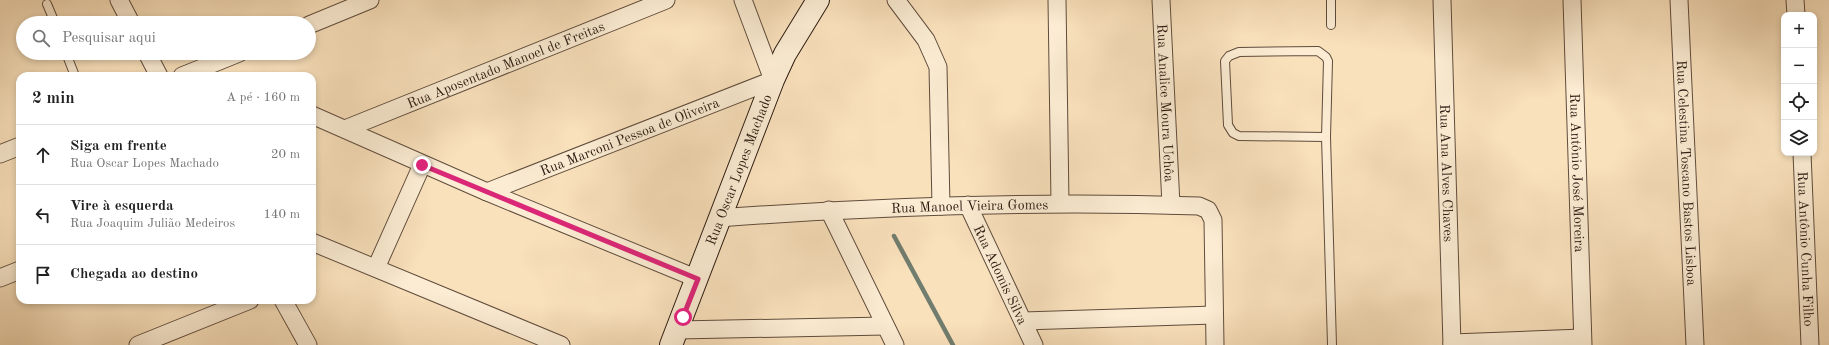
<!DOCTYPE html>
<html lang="pt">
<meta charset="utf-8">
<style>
:root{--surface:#fff;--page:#f6f6f6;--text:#222;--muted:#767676;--line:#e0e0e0}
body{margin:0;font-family:"Old Standard TT",serif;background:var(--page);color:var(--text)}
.controls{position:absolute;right:12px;top:12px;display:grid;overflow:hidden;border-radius:8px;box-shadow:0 2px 6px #0003}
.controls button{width:36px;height:36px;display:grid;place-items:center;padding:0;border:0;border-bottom:1px solid var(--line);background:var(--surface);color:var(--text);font:20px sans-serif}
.stop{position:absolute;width:12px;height:12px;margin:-9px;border:3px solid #db2777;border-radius:50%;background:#fff}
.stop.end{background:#db2777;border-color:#fff;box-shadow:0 1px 4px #0008}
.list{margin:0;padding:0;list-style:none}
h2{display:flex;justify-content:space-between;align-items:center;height:52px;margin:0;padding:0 16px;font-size:17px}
h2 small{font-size:13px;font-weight:400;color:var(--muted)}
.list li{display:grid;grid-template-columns:26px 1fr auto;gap:12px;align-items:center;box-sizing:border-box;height:60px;padding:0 16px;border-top:1px solid var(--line)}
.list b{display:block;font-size:15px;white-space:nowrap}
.list p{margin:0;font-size:13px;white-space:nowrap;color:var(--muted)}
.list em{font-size:13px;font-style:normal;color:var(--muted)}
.icon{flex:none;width:22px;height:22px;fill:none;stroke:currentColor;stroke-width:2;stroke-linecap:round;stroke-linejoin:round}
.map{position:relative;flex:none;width:1829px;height:345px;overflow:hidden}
.search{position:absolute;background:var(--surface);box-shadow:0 2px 6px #0003;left:16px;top:16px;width:300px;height:44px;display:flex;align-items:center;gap:10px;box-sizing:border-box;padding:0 14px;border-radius:22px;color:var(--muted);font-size:15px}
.panel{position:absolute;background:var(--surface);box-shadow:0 2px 6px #0003;left:16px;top:72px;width:300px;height:232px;border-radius:12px}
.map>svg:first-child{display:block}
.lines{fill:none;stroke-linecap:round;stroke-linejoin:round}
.stream{stroke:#717d6e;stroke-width:4.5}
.lane-casing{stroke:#604c3c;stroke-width:10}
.street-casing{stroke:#604c3c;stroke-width:19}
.secondary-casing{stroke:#2d1b12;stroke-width:24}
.lane{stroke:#fbecd3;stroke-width:8}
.street{stroke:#fbecd3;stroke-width:17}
.secondary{stroke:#fbecd3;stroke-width:22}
.route{stroke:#db2777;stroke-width:5}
.labels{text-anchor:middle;stroke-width:3.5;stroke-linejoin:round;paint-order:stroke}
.street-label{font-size:14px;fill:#2d1b12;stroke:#fbecd3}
</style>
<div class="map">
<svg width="1829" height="345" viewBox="0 0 1829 345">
<rect width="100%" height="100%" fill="#f9e1bc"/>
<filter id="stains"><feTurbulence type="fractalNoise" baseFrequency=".005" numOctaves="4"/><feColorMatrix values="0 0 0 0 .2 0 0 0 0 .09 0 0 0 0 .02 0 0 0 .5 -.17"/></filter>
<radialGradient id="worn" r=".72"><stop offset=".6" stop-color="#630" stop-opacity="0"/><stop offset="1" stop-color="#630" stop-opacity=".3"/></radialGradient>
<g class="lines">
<!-- stream -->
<path class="stream" d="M894,236L953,345"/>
<!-- lane casing -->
<g class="lane-casing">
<path id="lane" d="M47,4L55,23
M1331,25V0
M1318,51L1326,57L1328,61L1326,137L1239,136L1233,133L1228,125L1225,61L1229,56L1239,52Z
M66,53L75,76
M1326,137L1332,345"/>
</g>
<!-- street casing -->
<g class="street-casing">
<g id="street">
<path d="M119,0L131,23"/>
<path d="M896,0L926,40L938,67L941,206"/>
<path d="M1057,0L1060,203"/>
<path id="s1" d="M1161,0L1171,205"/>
<path id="s2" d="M1442,0L1452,345"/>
<path id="s3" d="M1572,0L1583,345"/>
<path id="s4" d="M1679,0L1695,345"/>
<path d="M1795,0L1796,15"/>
<path d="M309,25L370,0"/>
<path d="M147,53L159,76"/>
<path d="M182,76L239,53"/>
<path d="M312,115L487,192L698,279"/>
<path id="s5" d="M345,129L666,0"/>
<path id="s6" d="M1802,153L1810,345"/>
<path d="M0,154L20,146"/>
<path id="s7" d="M487,192L773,80L743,0"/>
<path id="s8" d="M968,205L1034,345"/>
<path d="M829,210L895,345"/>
<path id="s9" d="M719,218C879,206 1039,201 1199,206L1208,210L1213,220L1215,345"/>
<path d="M312,242L561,345"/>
<path d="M376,268L422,165"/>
<path d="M0,278L20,270"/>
<path d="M283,300L308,345"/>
<path d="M1023,321L1214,315"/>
<path d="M678,330L885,326"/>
<path d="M1452,343L1582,338"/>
<path d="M138,345L250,300"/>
</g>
</g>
<!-- secondary casing -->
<g class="secondary-casing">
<g id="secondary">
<path id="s10" d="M671,345L773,80L785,54L818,0"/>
</g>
</g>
<!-- lane -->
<use href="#lane" class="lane"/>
<!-- street -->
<use href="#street" class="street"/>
<!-- secondary -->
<use href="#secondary" class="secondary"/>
</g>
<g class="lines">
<!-- route -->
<path class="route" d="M422,165L698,279L683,317"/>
</g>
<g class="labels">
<!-- street labels -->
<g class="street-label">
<text dy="5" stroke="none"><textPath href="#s5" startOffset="173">Rua Aposentado Manoel de Freitas</textPath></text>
<text dy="5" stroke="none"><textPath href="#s1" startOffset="103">Rua Analice Moura Uchôa</textPath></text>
<text dy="5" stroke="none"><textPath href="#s7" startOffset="153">Rua Marconi Pessoa de Oliveira</textPath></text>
<text dy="5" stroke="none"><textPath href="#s10" startOffset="188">Rua Oscar Lopes Machado</textPath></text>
<text dy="5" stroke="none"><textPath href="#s2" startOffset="173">Rua Ana Alves Chaves</textPath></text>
<text dy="5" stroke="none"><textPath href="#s3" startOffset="173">Rua Antônio José Moreira</textPath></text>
<text dy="5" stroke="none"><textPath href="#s4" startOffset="173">Rua Celestina Toscano Bastos Lisboa</textPath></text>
<text dy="5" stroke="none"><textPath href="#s9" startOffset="251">Rua Manoel Vieira Gomes</textPath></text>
<text dy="5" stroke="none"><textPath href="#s6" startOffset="96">Rua Antônio Cunha Filho</textPath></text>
<text dy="5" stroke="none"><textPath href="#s8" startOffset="77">Rua Adomis Silva</textPath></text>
</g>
</g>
<rect width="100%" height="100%" filter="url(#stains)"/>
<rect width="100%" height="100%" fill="url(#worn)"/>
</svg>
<div class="controls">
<button>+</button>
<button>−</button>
<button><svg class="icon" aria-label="locate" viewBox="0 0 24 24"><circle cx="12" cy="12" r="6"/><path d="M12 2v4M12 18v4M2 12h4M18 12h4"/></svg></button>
<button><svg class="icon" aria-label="layers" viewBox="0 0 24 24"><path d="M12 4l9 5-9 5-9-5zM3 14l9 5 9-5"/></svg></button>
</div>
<div class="stop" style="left:683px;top:317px"></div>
<div class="stop end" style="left:422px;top:165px"></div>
<div class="search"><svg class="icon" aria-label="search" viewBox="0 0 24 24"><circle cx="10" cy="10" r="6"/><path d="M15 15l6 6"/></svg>Pesquisar aqui</div>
<section class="panel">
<h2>2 min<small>A pé · 160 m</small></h2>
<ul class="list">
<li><svg class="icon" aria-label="ahead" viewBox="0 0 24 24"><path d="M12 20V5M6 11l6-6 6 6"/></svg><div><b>Siga em frente</b><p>Rua Oscar Lopes Machado</p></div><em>20 m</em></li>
<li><svg class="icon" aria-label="left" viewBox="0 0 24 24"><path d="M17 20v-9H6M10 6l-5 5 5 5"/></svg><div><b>Vire à esquerda</b><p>Rua Joaquim Julião Medeiros</p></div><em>140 m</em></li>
<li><svg class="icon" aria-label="arrive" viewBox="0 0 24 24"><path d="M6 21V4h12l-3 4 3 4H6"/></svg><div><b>Chegada ao destino</b></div></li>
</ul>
</section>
</div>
